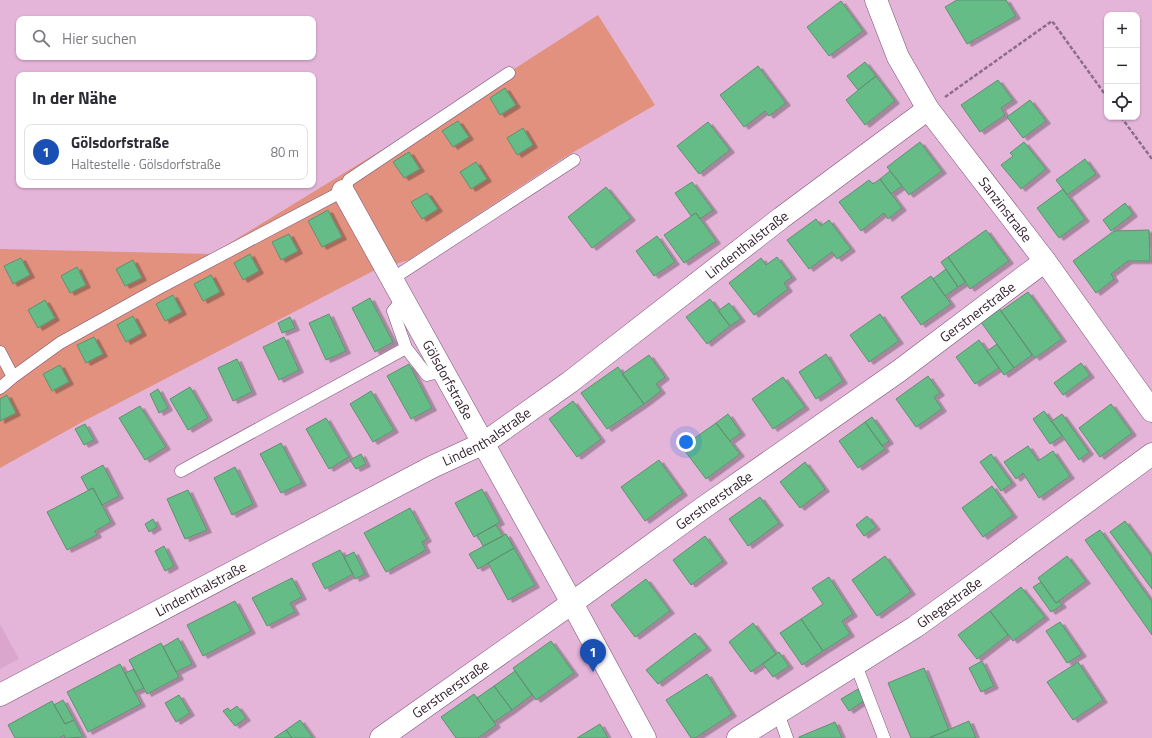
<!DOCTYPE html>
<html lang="de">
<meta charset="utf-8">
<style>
:root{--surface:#fff;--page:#f2f2f3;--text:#2b2b33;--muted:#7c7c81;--line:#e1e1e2;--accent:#d93025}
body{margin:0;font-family:"Titillium Web",sans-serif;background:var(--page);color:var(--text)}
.controls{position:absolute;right:12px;top:12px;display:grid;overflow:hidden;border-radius:8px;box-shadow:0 1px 3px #0004}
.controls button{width:36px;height:36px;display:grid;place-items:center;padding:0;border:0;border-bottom:1px solid var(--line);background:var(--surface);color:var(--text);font:20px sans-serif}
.you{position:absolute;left:686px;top:442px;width:14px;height:14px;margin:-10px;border:3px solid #fff;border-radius:50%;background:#1a73e8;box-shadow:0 0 0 6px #1a73e833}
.badge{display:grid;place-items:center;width:26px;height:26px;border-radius:50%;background:var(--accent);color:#fff;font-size:13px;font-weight:700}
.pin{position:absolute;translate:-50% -33px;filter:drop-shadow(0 1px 2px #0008)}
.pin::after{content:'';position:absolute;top:21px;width:14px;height:12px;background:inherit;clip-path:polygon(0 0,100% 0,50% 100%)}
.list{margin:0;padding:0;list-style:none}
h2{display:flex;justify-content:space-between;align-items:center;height:52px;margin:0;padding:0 16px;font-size:17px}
h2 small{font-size:13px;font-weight:400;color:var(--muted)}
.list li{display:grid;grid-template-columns:26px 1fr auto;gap:12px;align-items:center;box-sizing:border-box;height:56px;margin:0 8px 8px;padding:0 8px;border:1px solid var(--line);border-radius:8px}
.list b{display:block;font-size:15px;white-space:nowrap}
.list p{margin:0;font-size:13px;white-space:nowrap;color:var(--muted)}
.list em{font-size:13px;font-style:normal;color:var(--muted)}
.icon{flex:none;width:22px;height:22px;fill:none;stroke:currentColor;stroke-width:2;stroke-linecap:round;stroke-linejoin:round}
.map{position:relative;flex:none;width:1152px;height:738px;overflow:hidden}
.search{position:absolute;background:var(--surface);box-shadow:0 1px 3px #0004;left:16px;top:16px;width:300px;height:44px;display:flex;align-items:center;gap:10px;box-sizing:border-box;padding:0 14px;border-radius:8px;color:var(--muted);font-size:15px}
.panel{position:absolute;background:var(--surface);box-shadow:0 1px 3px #0004;left:16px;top:72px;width:300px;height:116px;border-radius:8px}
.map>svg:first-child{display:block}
.built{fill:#dba6ce}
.green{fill:#e1917d}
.building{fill:#65bc86;stroke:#5f9070;filter:url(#shadow)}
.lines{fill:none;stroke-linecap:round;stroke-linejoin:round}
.lane-casing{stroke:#7a5171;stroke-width:13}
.street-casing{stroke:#7a5171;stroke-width:23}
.path{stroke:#8d6d85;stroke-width:2.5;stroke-dasharray:4 2;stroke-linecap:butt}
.lane{stroke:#fff;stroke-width:12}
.street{stroke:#fff;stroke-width:22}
.labels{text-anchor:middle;stroke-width:4;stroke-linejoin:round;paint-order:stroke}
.street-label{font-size:14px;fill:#33222f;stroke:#f6def0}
</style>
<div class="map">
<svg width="1152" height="738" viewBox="0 0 1152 738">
<defs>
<filter id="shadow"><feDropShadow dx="4.5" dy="2.5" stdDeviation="0" flood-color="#0004"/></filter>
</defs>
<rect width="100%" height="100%" fill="#e4b5d9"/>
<!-- built -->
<path class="built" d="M0,624L19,659L0,669Z"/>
<!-- green -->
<path class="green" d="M598,15L655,105L565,157L409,260L373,271L84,421L0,468V249L212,254L511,71Z"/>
<!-- building -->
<path class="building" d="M957,0H1006L1016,16L967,44L945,7Z
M841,1L863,31L829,56L807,27Z
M865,62L876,76L858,90L847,76Z
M758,66L786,103L769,116L765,111L744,127L720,95Z
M876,76L895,101L865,125L846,100Z
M998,80L1013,100L1001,108L1005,115L980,132L961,105Z
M505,88L516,105L500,115L490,98Z
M1030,100L1046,121L1023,138L1007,117Z
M458,121L469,137L453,147L442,131Z
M708,122L730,150L699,174L677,146Z
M523,128L533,145L517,155L507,138Z
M920,142L942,171L909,195L887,167Z
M1024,142L1046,169L1021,189L1001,165L1013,156L1010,153Z
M409,152L420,169L404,178L393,162Z
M1085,159L1096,174L1067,195L1056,180Z
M476,162L487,179L471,189L460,172Z
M890,171L902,186L891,194L880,179Z
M880,179L902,208L888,219L884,213L861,231L839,202L869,180L873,184Z
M692,182L713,210L700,219L696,213L691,216L675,193Z
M606,187L631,218L592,248L568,217Z
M1063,189L1085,219L1059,238L1037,208Z
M427,193L438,209L422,219L411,202Z
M1125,203L1133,214L1111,231L1103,220Z
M328,210L342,237L322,247L308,221Z
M696,213L716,241L684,263L664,235Z
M816,219L821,226L829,220L851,249L837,259L832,252L809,269L787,240Z
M986,230L1009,261L970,289L948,257Z
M1149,230L1150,261H1128L1111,274L1114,279L1096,293L1073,261L1114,231Z
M289,234L298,251L281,260L272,242Z
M657,236L675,262L654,276L636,251Z
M250,254L259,271L243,280L234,263Z
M777,257L792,277L784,283L788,289L754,315L729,283L761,258L766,265Z
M948,257L966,282L958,287L941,262Z
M21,258L30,275L13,284L4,266Z
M133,260L142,278L125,286L116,269Z
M77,267L86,285L70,293L61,276Z
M946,269L958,287L945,296L933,279Z
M211,275L220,292L203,301L194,284Z
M931,276L951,304L921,325L901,297Z
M1028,292L1062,339L1035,358L1001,311Z
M173,295L182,312L165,321L156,304Z
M370,298L393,342L375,352L352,308Z
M710,299L730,326L707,344L686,317Z
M45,300L55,318L38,328L28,310Z
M729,303L741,319L730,326L718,311Z
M999,308L1032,355L1014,368L981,322Z
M329,314L346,351L326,360L309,323Z
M880,314L899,341L869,362L850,335Z
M133,316L142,333L126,342L117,325Z
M290,317L295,328L282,333L278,323Z
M94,337L103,354L86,363L77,345Z
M284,337L299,370L279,380L263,347Z
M979,340L999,368L975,384L956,357Z
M997,344L1014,368L1004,375L987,351Z
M826,354L843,381L816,399L799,372Z
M649,355L665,377L656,384L661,391L644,404L622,374Z
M237,359L252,392L233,401L218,368Z
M1081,363L1090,375L1063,395L1054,383Z
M409,364L432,408L411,419L387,376Z
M60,365L69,382L52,391L43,374Z
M618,367L644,404L607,429L581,393Z
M928,376L940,393L934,397L942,409L916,427L896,399Z
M783,377L805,407L773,429L752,399Z
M190,387L208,418L188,430L170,399Z
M158,389L168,408L159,413L150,394Z
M371,391L394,430L373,442L350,404Z
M7,395L16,413L0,421V399Z
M573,401L601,439L577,457L549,419Z
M1111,404L1132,433L1100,457L1079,428Z
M140,406L166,447L145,460L119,418Z
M1044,411L1062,436L1050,444L1033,419Z
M728,414L741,433L730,441L716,423Z
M1062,414L1089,452L1079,460L1052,421Z
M872,417L889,441L882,446L865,422Z
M326,418L349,457L329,469L306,429Z
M865,422L885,449L858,468L839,441Z
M716,423L740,454L706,479L682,447Z
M85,424L94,440L84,445L75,429Z
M281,443L302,483L281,493L260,454Z
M1028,446L1038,461L1053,451L1070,476L1039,498L1023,473L1016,479L1004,462Z
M361,454L366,464L356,469L350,460Z
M991,454L1012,483L1001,491L980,462Z
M659,460L683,493L645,521L621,487Z
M805,462L825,489L800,508L780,482Z
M103,465L119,496L102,505L93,488L88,490L81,477Z
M235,467L253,504L232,515L214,478Z
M992,486L1013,515L983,537L962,508Z
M93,488L111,522L95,531L97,535L67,550L47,512Z
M482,489L500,522L474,537L455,503Z
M188,490L207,530L185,539L167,499Z
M760,497L779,523L748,546L729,519Z
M410,508L427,539L422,542L426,550L386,572L364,533Z
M867,516L876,527L864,536L856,525Z
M153,519L157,527L149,532L145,524Z
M1125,521L1152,557V589L1110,532Z
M496,525L503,536L483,546L477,535Z
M1100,530L1152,602V635L1085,540Z
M506,534L514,548L478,569L469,554Z
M705,536L723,561L691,585L673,560Z
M164,546L174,566L165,571L155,551Z
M514,548L535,585L508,600L488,563Z
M340,550L353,574L325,589L312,564Z
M354,552L365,574L355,579L344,557Z
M885,556L911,592L877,616L852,580Z
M1067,556L1086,581L1056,603L1038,578Z
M829,577L853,614L842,621L850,634L823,651L801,619L823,604L812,588Z
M292,578L302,597L290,603L295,612L267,626L252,598Z
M646,579L670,611L635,637L611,605Z
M1041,582L1056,603L1059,601L1062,605L1051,612L1033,587Z
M1021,587L1045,617L1013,641L990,611Z
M235,601L251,631L203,656L187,625Z
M990,611L1008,635L977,659L958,635Z
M801,619L823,651L802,665L780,633Z
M1060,622L1082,654L1067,663L1046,631Z
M753,623L776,654L751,672L729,642Z
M695,633L707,648L658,684L646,670Z
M178,638L192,664L176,672L163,647Z
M551,641L574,673L536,700L513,668Z
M161,643L179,677L147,694L129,660Z
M779,652L789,666L773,677L763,664Z
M982,661L994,686L981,692L969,668Z
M1078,662L1103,700L1073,720L1047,682Z
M120,664L141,704L88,732L67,692Z
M924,668L949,730L928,738H911L888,683Z
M134,669L144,688L135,692L125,673Z
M515,671L532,695L512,710L494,686Z
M707,674L732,714L695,738H691L666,700Z
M494,686L512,710L494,722L477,698Z
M858,689L865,700L849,711L841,699Z
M474,694L496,725L478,738H456L441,717Z
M179,695L190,713L176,722L165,703Z
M63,700L74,720L65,724L54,705Z
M52,701L65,724L74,720L83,737L65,738L64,735L59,738H15L8,725Z
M237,706L246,718L235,726L223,711L228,708L230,711Z
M300,720L313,738H292L286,730Z
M969,721L976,738H929Z
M835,722L842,738H799V737Z
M600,724L608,738H577Z
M286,730L292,738H274Z"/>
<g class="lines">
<!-- lane casing -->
<g class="lane-casing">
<path id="lane" d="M392,279L574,160
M403,299L393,311L406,348
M0,352L13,377L60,343L157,289L343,191L349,180L509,73
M0,388L13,377
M181,471L406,348L427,375L443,371
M856,665L884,738
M778,713L787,738"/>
</g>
<!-- street casing -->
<g class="street-casing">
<g id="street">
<path id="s1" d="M876,0L898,57L928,109L1045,261L1152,411"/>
<path id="s2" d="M343,191L572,603L645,738"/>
<path id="s3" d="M0,695L432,467L484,443L570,382L781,218L928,109"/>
<path id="s4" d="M381,738L572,603L700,510L899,371L1045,261"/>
<path id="s5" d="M738,738L915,627L957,597L1152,454"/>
</g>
</g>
<!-- path -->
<path class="path" d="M945,97L1052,21L1107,97
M1121,117L1152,159"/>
<!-- lane -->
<use href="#lane" class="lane"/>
<!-- street -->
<use href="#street" class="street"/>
</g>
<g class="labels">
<!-- street labels -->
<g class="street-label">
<text dy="5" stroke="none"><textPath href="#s1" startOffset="248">Sanzinstraße</textPath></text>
<text dy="5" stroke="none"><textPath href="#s3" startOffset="875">Lindenthalstraße</textPath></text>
<text dy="5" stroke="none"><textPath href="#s4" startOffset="733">Gerstnerstraße</textPath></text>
<text dy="5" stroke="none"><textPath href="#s2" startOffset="216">Gölsdorfstraße</textPath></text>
<text dy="5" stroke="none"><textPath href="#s3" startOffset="551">Lindenthalstraße</textPath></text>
<text dy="5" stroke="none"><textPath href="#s4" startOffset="409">Gerstnerstraße</textPath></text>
<text dy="5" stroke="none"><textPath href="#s3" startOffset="227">Lindenthalstraße</textPath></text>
<text dy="5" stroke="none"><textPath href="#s5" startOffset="251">Ghegastraße</textPath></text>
<text dy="5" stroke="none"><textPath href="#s4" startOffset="85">Gerstnerstraße</textPath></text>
</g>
</g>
</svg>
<div class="controls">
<button>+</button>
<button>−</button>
<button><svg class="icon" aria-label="locate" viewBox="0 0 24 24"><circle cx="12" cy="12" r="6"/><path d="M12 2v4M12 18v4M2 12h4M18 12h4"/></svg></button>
</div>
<div class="you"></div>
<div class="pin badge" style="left:593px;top:672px;background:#1a4fb4">1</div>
<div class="search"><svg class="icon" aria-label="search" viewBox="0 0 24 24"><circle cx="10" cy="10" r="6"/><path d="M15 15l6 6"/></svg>Hier suchen</div>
<section class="panel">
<h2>In der Nähe<small></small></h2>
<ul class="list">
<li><span class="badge" style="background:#1a4fb4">1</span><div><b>Gölsdorfstraße</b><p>Haltestelle · Gölsdorfstraße</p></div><em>80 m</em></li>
</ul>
</section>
</div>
